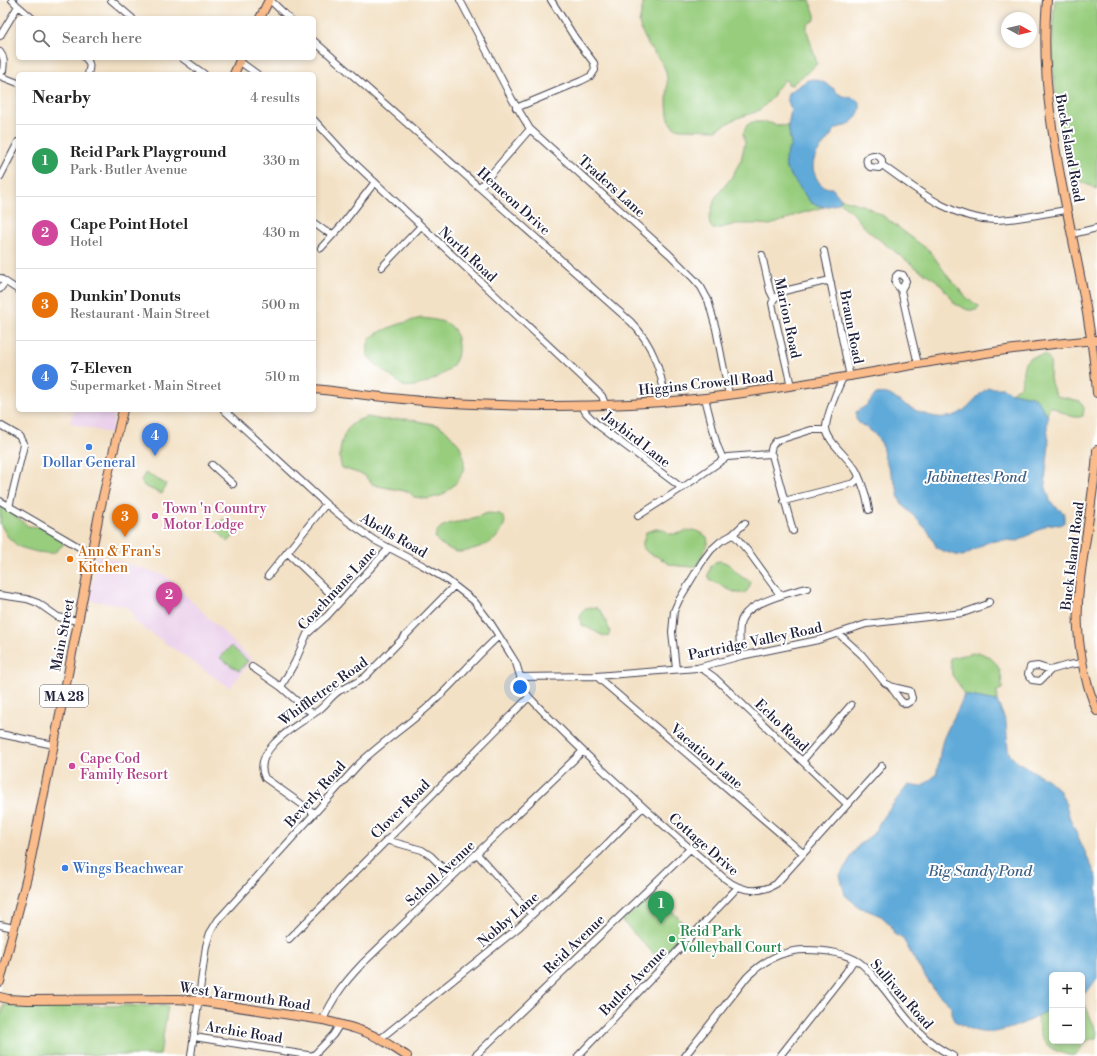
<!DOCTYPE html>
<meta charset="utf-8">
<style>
:root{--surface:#fff;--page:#f6f6f6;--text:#222;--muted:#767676;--line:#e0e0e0;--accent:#d93025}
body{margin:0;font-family:"Libre Bodoni",serif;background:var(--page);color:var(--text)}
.controls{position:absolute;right:12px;bottom:12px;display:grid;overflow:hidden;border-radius:6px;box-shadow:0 2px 6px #0003}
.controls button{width:36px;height:36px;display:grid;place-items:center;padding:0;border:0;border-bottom:1px solid var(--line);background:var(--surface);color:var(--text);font:20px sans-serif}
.compass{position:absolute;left:1001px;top:12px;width:36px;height:36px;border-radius:50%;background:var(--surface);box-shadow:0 2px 6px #0003;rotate:98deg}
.you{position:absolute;left:520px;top:687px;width:14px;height:14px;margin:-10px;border:3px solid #fff;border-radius:50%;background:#1a73e8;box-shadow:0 0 0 6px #1a73e833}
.badge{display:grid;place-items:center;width:26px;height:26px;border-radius:50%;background:var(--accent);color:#fff;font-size:13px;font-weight:700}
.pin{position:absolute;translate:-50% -33px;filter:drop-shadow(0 1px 2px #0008)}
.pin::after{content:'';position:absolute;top:21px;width:14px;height:12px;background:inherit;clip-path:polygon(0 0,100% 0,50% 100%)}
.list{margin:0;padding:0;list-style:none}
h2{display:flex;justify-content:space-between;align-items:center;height:52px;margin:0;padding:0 16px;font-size:17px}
h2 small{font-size:13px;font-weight:400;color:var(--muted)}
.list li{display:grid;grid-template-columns:26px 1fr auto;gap:12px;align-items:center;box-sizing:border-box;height:72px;padding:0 16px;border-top:1px solid var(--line)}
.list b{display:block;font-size:15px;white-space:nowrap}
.list p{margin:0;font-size:13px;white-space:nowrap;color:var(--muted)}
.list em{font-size:13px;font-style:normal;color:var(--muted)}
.icon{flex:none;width:22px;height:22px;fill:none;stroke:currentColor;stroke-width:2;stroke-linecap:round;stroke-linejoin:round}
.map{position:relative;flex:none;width:1097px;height:1056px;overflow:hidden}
.search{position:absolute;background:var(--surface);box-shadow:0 2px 6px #0003;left:16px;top:16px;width:300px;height:44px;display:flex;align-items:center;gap:10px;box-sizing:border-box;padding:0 14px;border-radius:6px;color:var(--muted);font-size:15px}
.panel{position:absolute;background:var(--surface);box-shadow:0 2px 6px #0003;left:16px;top:72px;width:300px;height:340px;border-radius:6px}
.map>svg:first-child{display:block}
.built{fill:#ebd1eb}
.green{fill:#98cd7e;stroke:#5d785c}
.water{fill:#61aad9;stroke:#42668a}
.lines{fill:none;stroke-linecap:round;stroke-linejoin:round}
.minor-casing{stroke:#413f50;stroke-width:8}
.major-casing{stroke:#413f50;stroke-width:10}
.minor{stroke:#fff;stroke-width:6}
.major{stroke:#fabc8b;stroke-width:8}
.shop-dot{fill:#3f7fe0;stroke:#fff;stroke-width:1.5}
.hotel-dot{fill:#d1479c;stroke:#fff;stroke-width:1.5}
.food-dot{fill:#e8710a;stroke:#fff;stroke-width:1.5}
.leisure-dot{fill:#2e9e5b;stroke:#fff;stroke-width:1.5}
.labels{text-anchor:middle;stroke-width:4;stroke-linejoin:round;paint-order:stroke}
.shield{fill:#fff;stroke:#646476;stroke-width:1}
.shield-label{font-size:13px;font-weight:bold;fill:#22223b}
.street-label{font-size:14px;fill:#22223b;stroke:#fff}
.shop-label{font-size:14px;fill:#366cbe;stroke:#fff}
.hotel-label{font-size:14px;fill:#b23c85;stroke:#fff;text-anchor:start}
.food-label{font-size:14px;fill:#c56008;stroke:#fff;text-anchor:start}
.leisure-label{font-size:14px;fill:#27864d;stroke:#fff;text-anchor:start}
.water-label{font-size:15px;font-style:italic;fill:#3e5f82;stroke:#fff}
</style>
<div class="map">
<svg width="1097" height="1056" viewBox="0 0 1097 1056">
<rect width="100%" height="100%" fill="#fff"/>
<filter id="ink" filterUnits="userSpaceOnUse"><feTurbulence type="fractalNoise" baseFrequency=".025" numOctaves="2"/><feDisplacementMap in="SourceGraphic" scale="8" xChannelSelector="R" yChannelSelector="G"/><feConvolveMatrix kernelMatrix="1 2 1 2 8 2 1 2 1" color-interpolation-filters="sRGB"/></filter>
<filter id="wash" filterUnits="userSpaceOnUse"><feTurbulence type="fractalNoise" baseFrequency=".012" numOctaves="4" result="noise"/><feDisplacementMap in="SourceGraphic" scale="16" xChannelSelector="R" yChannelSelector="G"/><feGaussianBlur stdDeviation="0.9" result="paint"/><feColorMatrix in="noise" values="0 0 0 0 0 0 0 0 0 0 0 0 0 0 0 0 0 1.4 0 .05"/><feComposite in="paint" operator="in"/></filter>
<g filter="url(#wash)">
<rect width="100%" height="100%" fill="#f3e1c5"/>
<!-- built -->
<path class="built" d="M73,410H115L111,434L70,423Z
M97,555L165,575L252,660L230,688L135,622L129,607L89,600Z"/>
<!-- green -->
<path class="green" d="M644,0H810L815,15V20L807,24V31L817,63C811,72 799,77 792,85L788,84L787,81L784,80L776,90L773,97L762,108L756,112L737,118L716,130L680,129L673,127C662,112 671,86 665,69C661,58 650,51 646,40C643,35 641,29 639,23Z
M1055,0H1097V189L1069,176C1059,116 1047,62 1055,0Z
M752,122H766L781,126L788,125L791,144L786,169L814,204L824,207L795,215L788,219L770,225L760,224H736L717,229H713L710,225L709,219L715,198L731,178L741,160L745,142L743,134L747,125Z
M841,199L863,205L882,215L919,243L930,251L949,278L960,290L967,298L980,307L976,310H968L955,304L950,296L936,280L919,270L872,234L864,227L853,213L840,202Z
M421,318C430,319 440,320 448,324C454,327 456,333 457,339C458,346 459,351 457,357C453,373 419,390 403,386C401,385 399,382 396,380C386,373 376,366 368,356C368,352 367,345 369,341C374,330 410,321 421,318Z
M1043,355L1047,356C1052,361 1050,371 1050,378C1051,385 1054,391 1057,396L1080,401L1084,408L1083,416C1074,420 1061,412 1053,407H1050L1047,415L1038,401L1011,393L1021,385C1025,366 1019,358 1043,355Z
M368,417L383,420L407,419L438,425L447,431L460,446L464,458V468L461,475L457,482L443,495L428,499L414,497L409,492L378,486L372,484L364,475L342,468C337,456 341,435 351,425C356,421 362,418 368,417Z
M145,473L166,484L162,494L144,486L141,481Z
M0,504L28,526L41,527L64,539L63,545L54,553H47L37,552L19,547L8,537L0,524Z
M488,513L500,514L504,518L505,522C499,540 490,544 473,549C461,553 457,554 446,547C441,544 438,543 435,537L437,531L441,527L451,523L464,521Z
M223,519L225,520L226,519L231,523L230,525L237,533L228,542L214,528Z
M656,529H664L669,534C686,535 691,523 707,537L708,542L704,552L698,564L694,567L678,566L669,564L658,557L648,553L643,548V542L646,532Z
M720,561C730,562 734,571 742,577C745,579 748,580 751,581C747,607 723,584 711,581L708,575L711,566L715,562Z
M590,607L597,608L602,612L610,631L608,637C600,636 591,628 581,625L580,618L582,611Z
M231,646L248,661L239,671L220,658Z
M978,652C997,659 1002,668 1002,689L997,691V701L964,695L960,686L952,675L950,658Z
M654,891L690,931L661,961L622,921Z
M1082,998L1097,1032L1096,1038C1078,1042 1086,1046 1075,1055C1069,1056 1065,1054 1059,1052C1041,1045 1040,1034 1037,1017L1052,1008V1041H1082Z
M4,1005L168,1006L160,1055H0V1019Z"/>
<!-- water -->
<path class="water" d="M813,79C821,80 829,85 835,90C836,91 837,93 839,94C844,98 855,96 859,102C864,109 854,121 848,125C844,127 840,126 836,129C833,131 831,136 828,139C818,152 807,162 817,179C821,186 825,188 832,188L841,199L840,202L837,204L824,207L811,203L786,169L785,158L791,144L788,125L791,110L787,98L788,93L808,80Z
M988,388H1003L1011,393L1022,394L1032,396L1038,401L1046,413L1048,417L1047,426L1049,445L1046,471L1045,485L1051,503L1064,513V523L1060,525L1049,524L1018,541L1002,540L988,542L963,556L956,555L943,551L937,548L928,531L904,506L899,499L897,488L884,456L882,444L874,433L859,423L856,419V412L867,405L876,394C891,392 890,396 902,403C918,412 938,423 958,414C970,408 976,395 988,388Z
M964,695L997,701L1006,722L1008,749L1010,755L1016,761L1048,780L1060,791L1066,805L1070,819L1097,878V978L1090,988L1082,994V975H1052V1008C1032,1020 997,1039 973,1030C967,1028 962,1024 956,1022L952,1013V1007L935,991L918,966L903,939L894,934L891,925L881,916L859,907L845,895L840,875L858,846L873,834L883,817L908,785L921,787L936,775C940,762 939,747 945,735C951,721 959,710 964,695Z"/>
</g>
<g filter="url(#ink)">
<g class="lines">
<!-- minor casing -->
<g class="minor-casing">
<path id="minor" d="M111,0L132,18
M270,0L289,18
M460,0L512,99L530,129L669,254L694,279L701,287L708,300L716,329L729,395
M18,6L32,18
M0,36L18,6L12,0
M314,41L631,322C653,344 661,371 666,402
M0,52C5,58 4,63 3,71L0,72
M85,58C91,63 90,67 88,74
M182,58L204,74
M239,61L257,74
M0,76L18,83
M516,108L581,81L591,76L595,70L594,63L575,38L551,0
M314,120L347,156L596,390L602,396L605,404
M882,165L879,168L870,167C860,158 874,149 882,160V165C916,189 951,219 995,220C1017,220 1045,213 1067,210
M0,177L18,142
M480,187L530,129
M314,223L325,231L334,234
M1072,234L1097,228
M321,248L341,226L375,182
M824,251L850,377
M762,255L770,291L774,299L772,303L774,313L791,386
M382,267L421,226
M0,278L18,290
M0,289L5,282
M901,290L895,283L896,276L898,274L903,275L906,281L901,290L908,322L918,364
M774,299L784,291L826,281L831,283
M843,378C838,387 826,418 826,427C826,442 850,458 857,472C862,483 867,498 869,510
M705,398L717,445L723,459
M581,405L586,413L599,426L682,488
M224,410L326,504L347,521L374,540L422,565L447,580L474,601L490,622L506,647L516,663L524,689L529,697C590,761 657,820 724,878C740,891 757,895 776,884L882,766
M0,425L19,436L24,445L9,507
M770,454L772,455L793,531
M770,454L772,446L776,441L811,430H826
M212,465L233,484
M0,501L79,547L91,552
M784,501L854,483L857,480L859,477
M638,516L682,488L727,457L770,454
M732,535L736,537L751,555L780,595
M287,552L339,602
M268,576L326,504
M0,595L27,599L38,603L58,617L78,621
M839,634L862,655L885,683L893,687L910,691L912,698L911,701L906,704L901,701L890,686
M741,656C740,646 737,625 743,617C751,602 791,592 807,588
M252,667L281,687L306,709L313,713
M698,668L704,670L714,677L847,804
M676,669L672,632L674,611L679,600L702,562L711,550L721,541L732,535L745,523
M1051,670L1040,681L1032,680L1028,674L1030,667L1038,666L1051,670L1068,665L1082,663
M596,676L803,853
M520,677L596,676L697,668L741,656L818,640L866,624L963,613L988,604L989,602
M281,687L295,662L307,634L327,616L389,548
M0,734L54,745
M802,761L851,705
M314,813L265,778C250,749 301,723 319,710C327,704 331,696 339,691C348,686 358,683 366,676L454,586
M386,840L422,850L431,856L452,877
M477,854L532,915
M0,925L14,928
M289,939L529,697
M323,1020C333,997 345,982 362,964L583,751
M194,1037L314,1056
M380,1039L518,928L600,851L643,807
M191,1056L206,946L210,933L218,920L360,763C382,742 407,726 429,706C454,684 474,658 499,636
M313,1056L333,1035L340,1024
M475,1056L690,849
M578,1056L738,887
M685,1056L747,977C763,961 783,950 806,950C823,950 845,953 859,962C869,969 876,980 884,989C905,1016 921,1041 953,1056
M780,1056L846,972L854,960"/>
</g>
<!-- major casing -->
<g class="major-casing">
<path id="major" d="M1047,0C1035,133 1088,261 1097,393
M260,18L269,0
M234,74L241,58
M314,389C360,394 406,401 452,403C536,408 622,407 705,398C837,383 965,350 1097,340
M1097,450L1096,466C1093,488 1090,510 1087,532C1082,564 1076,596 1078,629C1080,657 1086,685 1097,711
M0,982L28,873L68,674L99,514L123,410
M0,997L8,999L27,1000L179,999L198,1001L323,1020C342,1025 362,1029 380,1039C389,1044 398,1051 407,1056"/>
</g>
<!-- minor -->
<use href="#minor" class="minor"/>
<!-- major -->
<use href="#major" class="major"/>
</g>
</g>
<!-- markers -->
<g class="shop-dot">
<circle cx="89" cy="447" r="4"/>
<circle cx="65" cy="868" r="4"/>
</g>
<g class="hotel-dot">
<circle cx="155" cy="516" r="4"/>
<circle cx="72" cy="766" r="4"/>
</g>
<circle class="food-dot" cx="70" cy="559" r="4"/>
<circle class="leisure-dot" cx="672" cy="939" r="4"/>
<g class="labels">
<!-- shield labels -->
<rect class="shield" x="40" y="685" width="48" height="22" rx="3"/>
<g class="shield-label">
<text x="64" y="701">MA 28</text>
</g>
<!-- street labels -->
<g class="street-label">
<text transform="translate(1070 148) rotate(80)" y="5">Buck Island Road</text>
<text transform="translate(612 186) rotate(42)" y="5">Traders Lane</text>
<text transform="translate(514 201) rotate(42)" y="5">Hemeon Drive</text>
<text transform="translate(468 254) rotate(43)" y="5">North Road</text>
<text transform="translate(788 318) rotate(78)" y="5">Marion Road</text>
<text transform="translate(852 327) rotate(79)" y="5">Braun Road</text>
<text transform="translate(706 383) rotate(-6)" y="5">Higgins Crowell Road</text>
<text transform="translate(637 439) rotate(38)" y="5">Jaybird Lane</text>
<text transform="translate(394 535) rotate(30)" y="5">Abells Road</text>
<text transform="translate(1072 556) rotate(-83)" y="5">Buck Island Road</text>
<text transform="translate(337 588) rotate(-47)" y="5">Coachmans Lane</text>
<text transform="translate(62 635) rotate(-79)" y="5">Main Street</text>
<text transform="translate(755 641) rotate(-12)" y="5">Partridge Valley Road</text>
<text transform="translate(323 691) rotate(-36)" y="5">Whiffletree Road</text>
<text transform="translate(782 725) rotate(44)" y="5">Echo Road</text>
<text transform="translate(707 756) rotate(41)" y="5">Vacation Lane</text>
<text transform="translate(315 794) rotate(-48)" y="5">Beverly Road</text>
<text transform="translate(400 809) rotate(-45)" y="5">Clover Road</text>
<text transform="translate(704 844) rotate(41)" y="5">Cottage Drive</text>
<text transform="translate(440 873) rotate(-43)" y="5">Scholl Avenue</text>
<text transform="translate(508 919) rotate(-41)" y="5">Nobby Lane</text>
<text transform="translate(574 944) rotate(-44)" y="5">Reid Avenue</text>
<text transform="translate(633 981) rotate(-46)" y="5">Butler Avenue</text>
<text transform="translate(902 994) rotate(49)" y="5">Sullivan Road</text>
<text transform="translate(245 996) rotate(8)" y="5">West Yarmouth Road</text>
<text transform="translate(244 1032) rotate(9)" y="5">Archie Road</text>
</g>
<!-- shop labels -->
<g class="shop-label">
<text x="89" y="467">Dollar General</text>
<text x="73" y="873" text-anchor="start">Wings Beachwear</text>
</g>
<!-- hotel labels -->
<g class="hotel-label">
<text x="163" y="513">Town 'n Country<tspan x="163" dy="16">Motor Lodge</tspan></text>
<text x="80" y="763">Cape Cod<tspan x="80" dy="16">Family Resort</tspan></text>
</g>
<!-- food labels -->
<g class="food-label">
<text x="78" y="556">Ann &amp; Fran's<tspan x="78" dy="16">Kitchen</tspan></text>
</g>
<!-- leisure labels -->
<g class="leisure-label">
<text x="680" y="936">Reid Park<tspan x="680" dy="16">Volleyball Court</tspan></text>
</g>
<!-- water labels -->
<g class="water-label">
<text x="976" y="482">Jabinettes Pond</text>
<text x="980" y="876">Big Sandy Pond</text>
</g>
</g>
</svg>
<div class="controls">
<button>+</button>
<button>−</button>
</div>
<svg class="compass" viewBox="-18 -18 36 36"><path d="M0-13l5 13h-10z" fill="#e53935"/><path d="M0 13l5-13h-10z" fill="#767676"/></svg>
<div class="you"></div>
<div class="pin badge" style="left:661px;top:924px;background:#2e9e5b">1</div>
<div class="pin badge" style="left:169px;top:615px;background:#d1479c">2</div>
<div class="pin badge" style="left:125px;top:537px;background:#e8710a">3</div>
<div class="pin badge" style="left:155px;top:456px;background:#3f7fe0">4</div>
<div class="search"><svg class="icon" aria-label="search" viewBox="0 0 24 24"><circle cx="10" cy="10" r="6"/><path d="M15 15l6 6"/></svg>Search here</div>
<section class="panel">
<h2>Nearby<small>4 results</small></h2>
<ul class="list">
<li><span class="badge" style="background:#2e9e5b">1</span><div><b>Reid Park Playground</b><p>Park · Butler Avenue</p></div><em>330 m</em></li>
<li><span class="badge" style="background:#d1479c">2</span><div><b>Cape Point Hotel</b><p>Hotel</p></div><em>430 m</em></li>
<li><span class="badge" style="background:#e8710a">3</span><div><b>Dunkin' Donuts</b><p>Restaurant · Main Street</p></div><em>500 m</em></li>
<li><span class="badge" style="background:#3f7fe0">4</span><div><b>7-Eleven</b><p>Supermarket · Main Street</p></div><em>510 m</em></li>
</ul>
</section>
</div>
